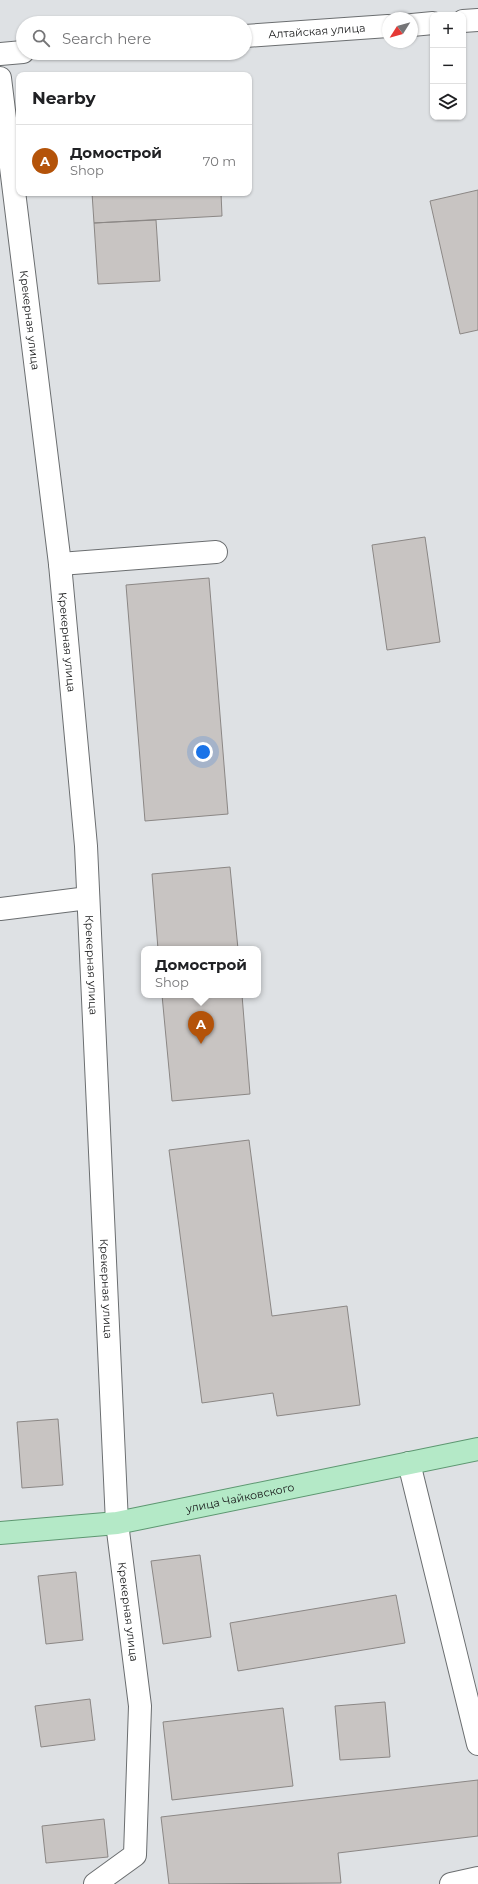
<!DOCTYPE html>
<meta charset="utf-8">
<style>
:root{--surface:#fff;--page:#f2f2f2;--text:#202124;--muted:#757577;--line:#e0e0e0;--accent:#b45309}
body{margin:0;font-family:Montserrat,sans-serif;background:var(--page);color:var(--text)}
.controls{position:absolute;right:12px;top:12px;display:grid;overflow:hidden;border-radius:8px;box-shadow:0 1px 3px #0004}
.controls button{width:36px;height:36px;display:grid;place-items:center;padding:0;border:0;border-bottom:1px solid var(--line);background:var(--surface);color:var(--text);font:20px sans-serif}
.compass{position:absolute;left:382px;top:12px;width:36px;height:36px;border-radius:50%;background:var(--surface);box-shadow:0 1px 3px #0004;rotate:233deg}
.you{position:absolute;left:203px;top:752px;width:14px;height:14px;margin:-10px;border:3px solid #fff;border-radius:50%;background:#1a73e8;box-shadow:0 0 0 6px #1a73e833}
.badge{display:grid;place-items:center;width:26px;height:26px;border-radius:50%;background:var(--accent);color:#fff;font-size:13px;font-weight:700}
.pin{position:absolute;translate:-50% -33px;filter:drop-shadow(0 1px 2px #0008)}
.pin::after{content:'';position:absolute;top:21px;width:14px;height:12px;background:inherit;clip-path:polygon(0 0,100% 0,50% 100%)}
.popup{position:absolute;left:141px;top:946px;width:120px;height:52px;box-sizing:border-box;display:grid;place-content:center;border-radius:8px;background:var(--surface);filter:drop-shadow(0 1px 3px #0005);font-size:13px;white-space:nowrap;color:var(--muted)}
.popup b{font-size:15px;color:var(--text)}
.popup::after{content:'';position:absolute;left:50%;top:100%;margin-left:-8px;border:8px solid transparent;border-top-color:var(--surface)}
.list{margin:0;padding:0;list-style:none}
h2{display:flex;justify-content:space-between;align-items:center;height:52px;margin:0;padding:0 16px;font-size:17px}
h2 small{font-size:13px;font-weight:400;color:var(--muted)}
.list li{display:grid;grid-template-columns:26px 1fr auto;gap:12px;align-items:center;box-sizing:border-box;height:72px;padding:0 16px;border-top:1px solid var(--line)}
.list b{display:block;font-size:15px;white-space:nowrap}
.list p{margin:0;font-size:13px;white-space:nowrap;color:var(--muted)}
.list em{font-size:13px;font-style:normal;color:var(--muted)}
.icon{flex:none;width:22px;height:22px;fill:none;stroke:currentColor;stroke-width:2;stroke-linecap:round;stroke-linejoin:round}
.map{position:relative;flex:none;width:478px;height:1884px;overflow:hidden}
.search{position:absolute;background:var(--surface);box-shadow:0 1px 3px #0004;left:16px;top:16px;width:236px;height:44px;display:flex;align-items:center;gap:10px;box-sizing:border-box;padding:0 14px;border-radius:22px;color:var(--muted);font-size:15px}
.panel{position:absolute;background:var(--surface);box-shadow:0 1px 3px #0004;left:16px;top:72px;width:236px;height:124px;border-radius:8px}
.map>svg:first-child{display:block}
.building{fill:#c8c4c2;stroke:#8b8785}
.lines{fill:none;stroke-linecap:round;stroke-linejoin:round}
.minor-casing{stroke:#6b6e70;stroke-width:24}
.major-casing{stroke:#5d9771;stroke-width:24}
.minor{stroke:#fff;stroke-width:22}
.major{stroke:#b4e9c7;stroke-width:22}
.labels{text-anchor:middle;stroke-width:3;stroke-linejoin:round;paint-order:stroke}
.street-label{font-size:11px;fill:#171819;stroke:#fff}
</style>
<div class="map">
<svg width="478" height="1884" viewBox="0 0 478 1884">
<rect width="100%" height="100%" fill="#dee1e4"/>
<!-- building -->
<path class="building" d="M478,190V330L460,334L430,201Z
M92,193H221L222,216L94,223Z
M156,220L160,281L98,284L94,223Z
M425,537L440,642L387,650L372,545Z
M209,578L228,814L145,821L126,585Z
M230,867L238,949H158L152,874Z
M162,995H242L250,1094L172,1101Z
M249,1140L272,1316L347,1306L360,1405L277,1416L273,1393L202,1403L169,1150Z
M58,1419L63,1485L22,1488L17,1422Z
M200,1555L211,1637L163,1644L151,1561Z
M76,1572L83,1640L46,1644L38,1576Z
M396,1595L405,1643L238,1671L230,1623Z
M90,1699L95,1740L41,1747L35,1706Z
M385,1702L390,1757L340,1760L335,1706Z
M283,1708L293,1786L172,1800L163,1722Z
M478,1780V1836L338,1853L341,1883L169,1884L161,1817Z
M104,1819L108,1857L46,1863L42,1826Z"/>
<g class="lines">
<!-- minor casing -->
<g class="minor-casing">
<g id="minor">
<path d="M463,21L478,20"/>
<path d="M412,25L433,23"/>
<path id="s1" d="M245,36L388,26"/>
<path d="M0,54L23,52"/>
<path id="s2" d="M0,78L60,564L86,846L117,1523L140,1706L135,1855L95,1884"/>
<path d="M60,564L216,552"/>
<path d="M0,909L88,898"/>
<path d="M409,1463L478,1744"/>
<path d="M451,1884L478,1878"/>
</g>
</g>
<!-- major casing -->
<g class="major-casing">
<g id="major">
<path id="s3" d="M0,1533L117,1523L478,1449"/>
</g>
</g>
<!-- minor -->
<use href="#minor" class="minor"/>
<!-- major -->
<use href="#major" class="major"/>
</g>
<g class="labels">
<!-- street labels -->
<g class="street-label">
<text dy="4" stroke="none"><textPath href="#s1" startOffset="72">Алтайская улица</textPath></text>
<text dy="4" stroke="none"><textPath href="#s2" startOffset="244">Крекерная улица</textPath></text>
<text dy="4" stroke="none"><textPath href="#s2" startOffset="568">Крекерная улица</textPath></text>
<text dy="4" stroke="none"><textPath href="#s2" startOffset="892">Крекерная улица</textPath></text>
<text dy="4" stroke="none"><textPath href="#s2" startOffset="1216">Крекерная улица</textPath></text>
<text dy="4" stroke="none"><textPath href="#s3" startOffset="243">улица Чайковского</textPath></text>
<text dy="4" stroke="none"><textPath href="#s2" startOffset="1540">Крекерная улица</textPath></text>
</g>
</g>
</svg>
<div class="controls">
<button>+</button>
<button>−</button>
<button><svg class="icon" aria-label="layers" viewBox="0 0 24 24"><path d="M12 4l9 5-9 5-9-5zM3 14l9 5 9-5"/></svg></button>
</div>
<svg class="compass" viewBox="-18 -18 36 36"><path d="M0-13l5 13h-10z" fill="#e53935"/><path d="M0 13l5-13h-10z" fill="#757577"/></svg>
<div class="you"></div>
<div class="pin badge" style="left:201px;top:1044px">A</div>
<div class="popup"><b>Домострой</b>Shop</div>
<div class="search"><svg class="icon" aria-label="search" viewBox="0 0 24 24"><circle cx="10" cy="10" r="6"/><path d="M15 15l6 6"/></svg>Search here</div>
<section class="panel">
<h2>Nearby<small></small></h2>
<ul class="list">
<li><span class="badge">A</span><div><b>Домострой</b><p>Shop</p></div><em>70 m</em></li>
</ul>
</section>
</div>
